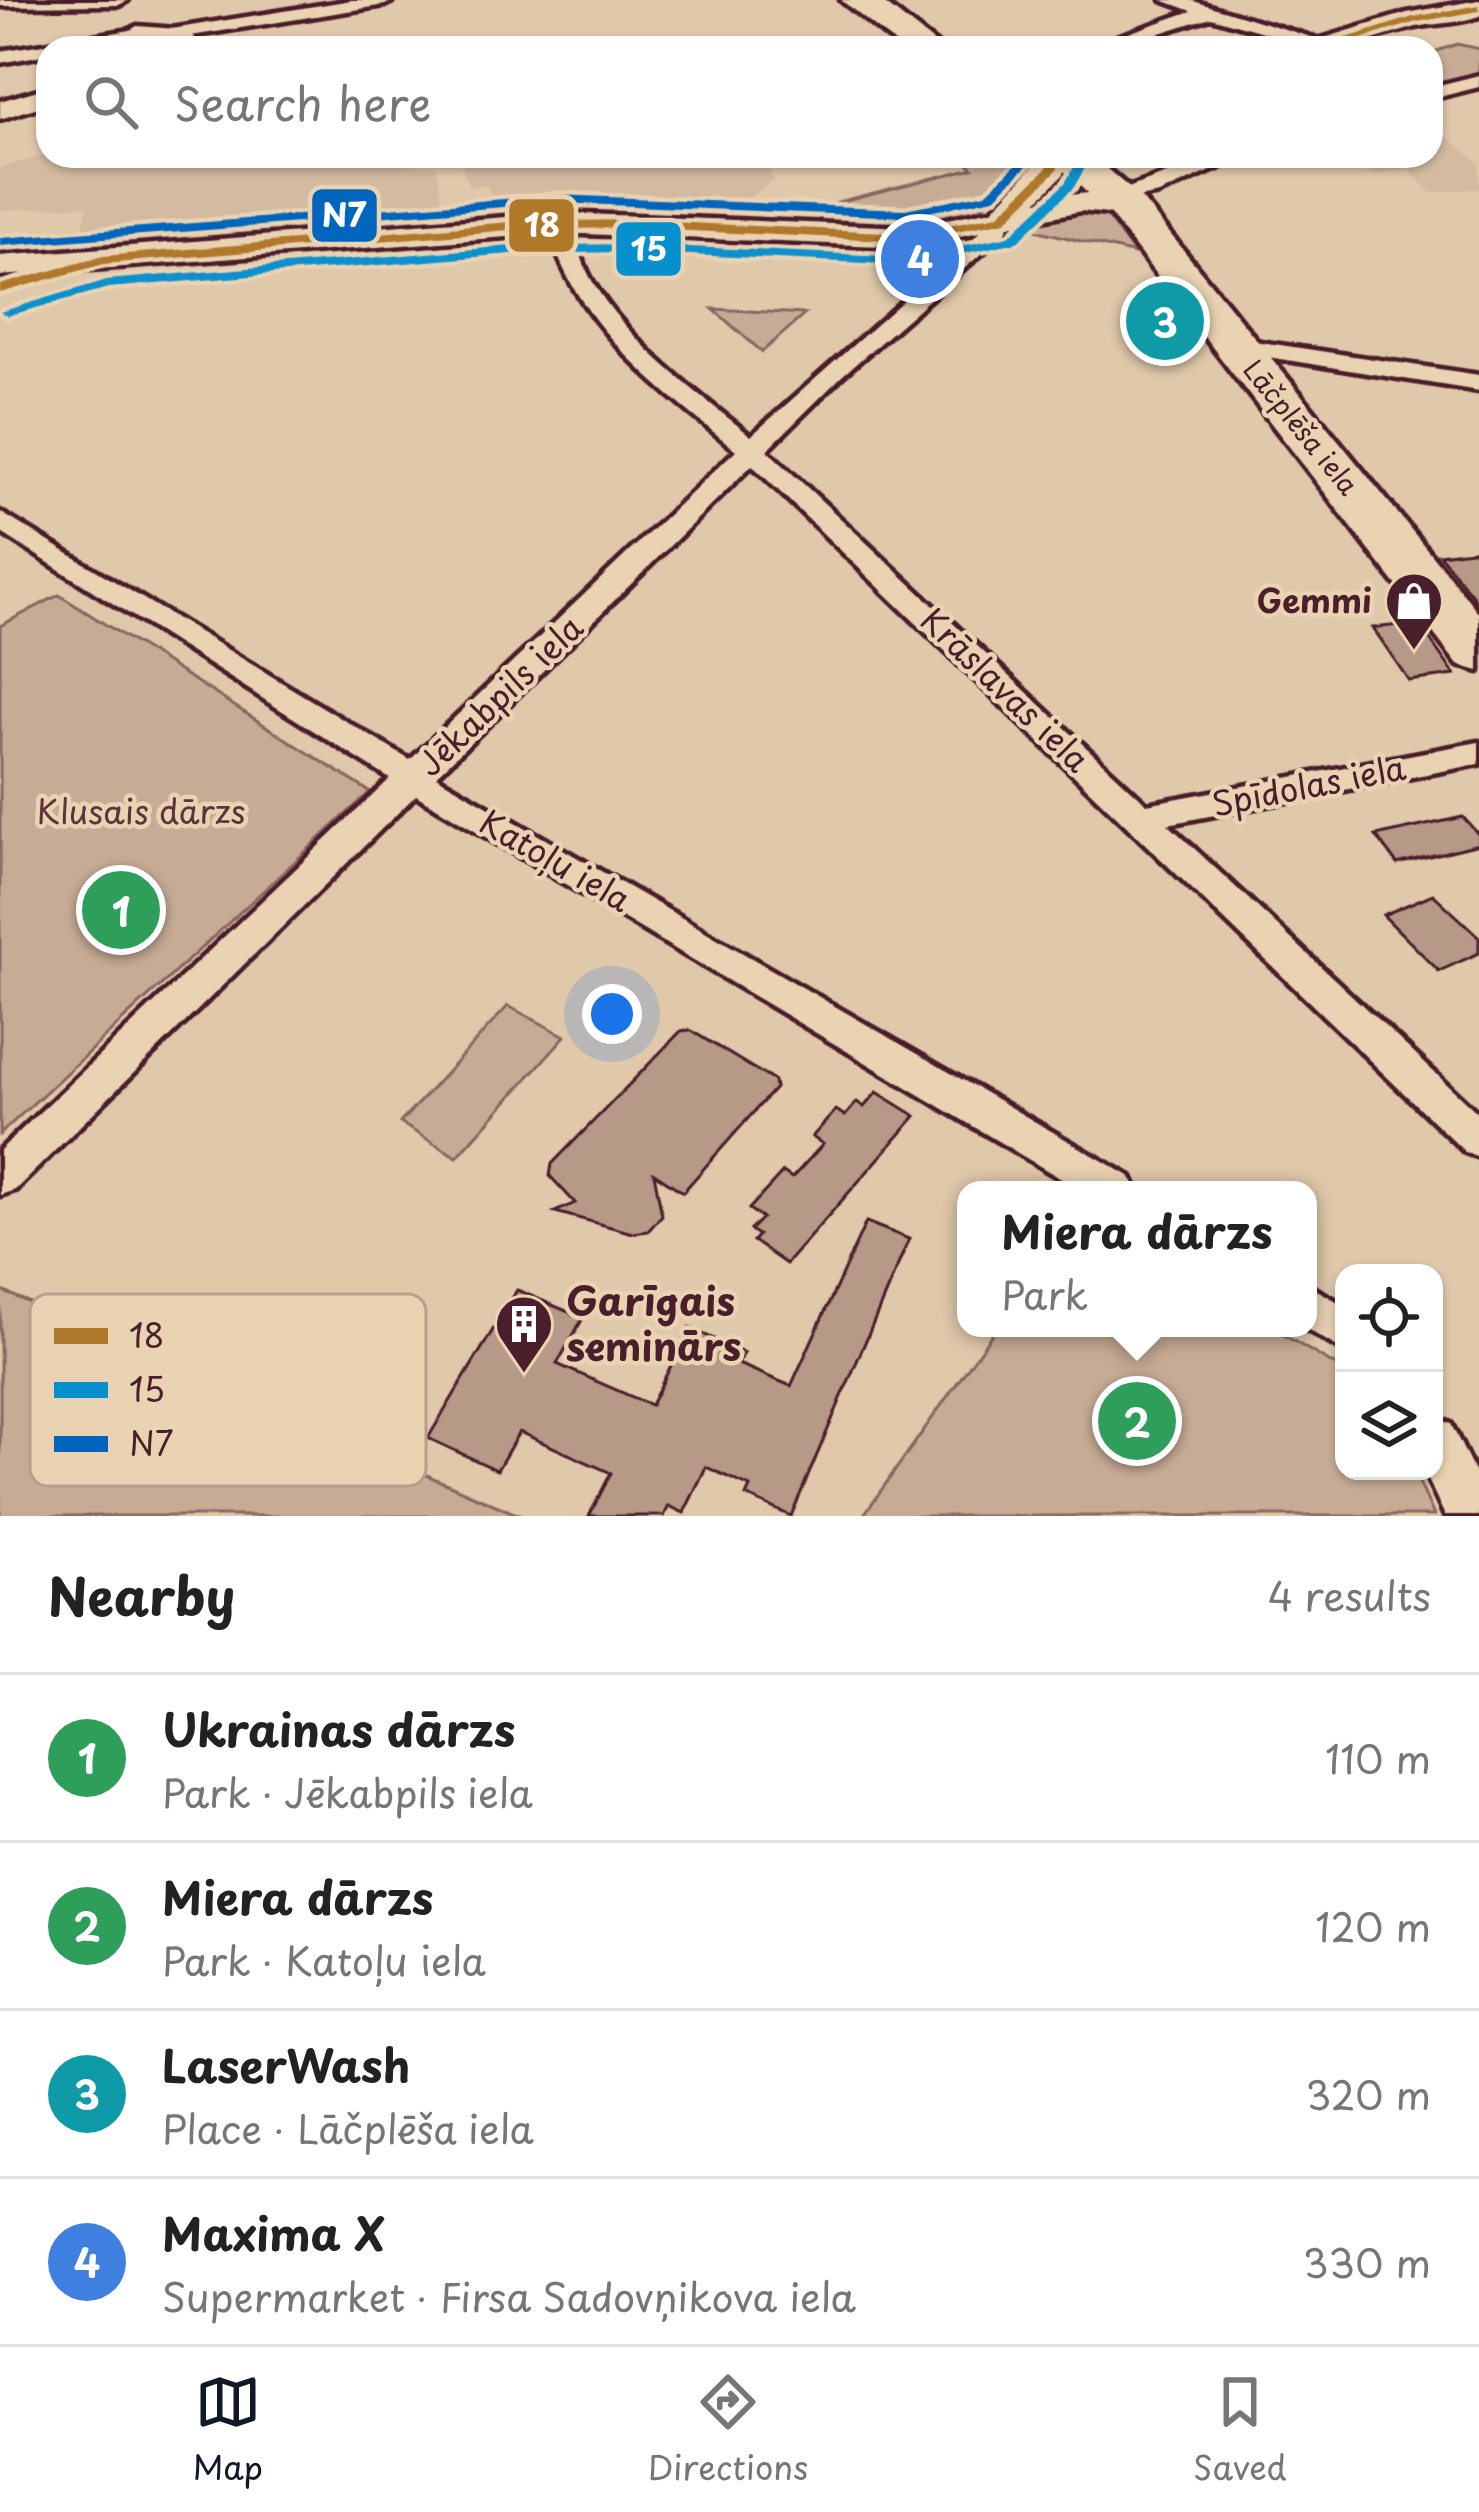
<!DOCTYPE html>
<meta charset="utf-8">
<style>
:root{--surface:#fff;--page:#f2f2f2;--text:#222;--muted:#767676;--line:#e0e0e0;--accent:#111827}
body{margin:0;font-family:"Playpen Sans",sans-serif;background:var(--page);color:var(--text)}
.controls{position:absolute;right:36px;bottom:36px;display:grid;overflow:hidden;border-radius:24px;box-shadow:0 3px 9px #0004}
.controls button{width:108px;height:108px;display:grid;place-items:center;padding:0;border:0;border-bottom:3px solid var(--line);background:var(--surface);color:var(--text);font:60px sans-serif}
.you{position:absolute;left:612px;top:1014px;width:42px;height:42px;margin:-30px;border:9px solid #fff;border-radius:50%;background:#1a73e8;box-shadow:0 0 0 18px #1a73e833}
.badge{display:grid;place-items:center;width:78px;height:78px;border-radius:50%;background:var(--accent);color:#fff;font-size:39px;font-weight:700}
.pin{position:absolute;translate:-50% -50%;border:6px solid #fff;box-shadow:0 3px 12px #0006}
.popup{position:absolute;left:957px;top:1181px;width:360px;height:156px;box-sizing:border-box;display:grid;place-content:center;border-radius:24px;background:var(--surface);filter:drop-shadow(0 3px 9px #0005);font-size:39px;white-space:nowrap;color:var(--muted)}
.popup b{font-size:45px;color:var(--text)}
.popup::after{content:'';position:absolute;left:50%;top:100%;margin-left:-24px;border:24px solid transparent;border-top-color:var(--surface)}
.list{margin:0;padding:0;list-style:none}
h2{display:flex;justify-content:space-between;align-items:center;height:156px;margin:0;padding:0 48px;font-size:51px}
h2 small{font-size:39px;font-weight:400;color:var(--muted)}
.list li{display:grid;grid-template-columns:78px 1fr auto;gap:36px;align-items:center;box-sizing:border-box;height:168px;padding:0 48px;border-top:3px solid var(--line)}
.list b{display:block;font-size:45px;white-space:nowrap}
.list p{margin:0;font-size:39px;white-space:nowrap;color:var(--muted)}
.list em{font-size:39px;font-style:normal;color:var(--muted)}
.icon{flex:none;width:66px;height:66px;fill:none;stroke:currentColor;stroke-width:2;stroke-linecap:round;stroke-linejoin:round}
.map{position:relative;flex:none;width:1479px;height:1516px;overflow:hidden}
.search{position:absolute;background:var(--surface);box-shadow:0 3px 9px #0004;left:36px;right:36px;top:36px;height:132px;display:flex;align-items:center;gap:30px;box-sizing:border-box;padding:0 42px;border-radius:36px;color:var(--muted);font-size:45px}
.sheet{height:828px;background:var(--surface)}
nav{display:flex;justify-content:space-around;align-items:center;box-sizing:border-box;height:168px;border-top:3px solid var(--line);background:var(--surface);font-size:33px;color:var(--muted)}
nav a{display:grid;justify-items:center;gap:6px}
nav .on{color:var(--accent)}
.map>svg:first-child{display:block}
.built{fill:#d3baa0}
.green{fill:#c7ac95;stroke:#886660;stroke-width:3}
.building{fill:#b69987;stroke:#4a1f2b;stroke-width:3}
.lines{fill:none;stroke-linecap:round;stroke-linejoin:round}
.street-casing{stroke:#4a1f2b;stroke-width:9}
.secondary-casing{stroke:#4a1f2b;stroke-width:9}
.highway-casing{stroke:#4a1f2b;stroke-width:9}
.street{fill:#ead3b3;fill-rule:evenodd}
.secondary{fill:#ead3b3;fill-rule:evenodd}
.highway{fill:#ead3b3;fill-rule:evenodd}
.bus-1-casing{stroke:#ead3b3;stroke-width:9}
.bus-2-casing{stroke:#ead3b3;stroke-width:9}
.bus-3-casing{stroke:#ead3b3;stroke-width:9}
.bus-1{fill:#b07829;fill-rule:evenodd}
.bus-2{fill:#0790ce;fill-rule:evenodd}
.bus-3{fill:#0065bd;fill-rule:evenodd}
.labels{text-anchor:middle;stroke-width:9;stroke-linejoin:round;paint-order:stroke}
.far-street-label{font-size:27px;fill:#4a1f2b;stroke:#ead3b3}
.poi-label{font-size:33px;font-weight:bold;fill:#4a1f2b;stroke:#ead3b3;text-anchor:end}
.street-label{font-size:33px;fill:#4a1f2b;stroke:#ead3b3}
.park-label{font-size:33px;fill:#5d343b;stroke:#ead3b3}
.near-poi-label{font-size:39px;font-weight:bold;fill:#4a1f2b;stroke:#ead3b3;text-anchor:start}
.key{fill:#ead3b3;stroke:#ba9d8a;stroke-width:3}
.key-label{font-size:33px;fill:#4a1f2b}
.line-badge{stroke:#ead3b3;stroke-width:4.5}
.badge-label{font-size:33px;text-anchor:middle;font-weight:bold;fill:#fff}
</style>
<div class="map">
<svg width="1479" height="1516" viewBox="0 0 1479 1516">
<rect width="100%" height="100%" fill="#e0c8ab"/>
<filter id="ink" filterUnits="userSpaceOnUse"><feTurbulence type="fractalNoise" baseFrequency=".00833" numOctaves="2"/><feDisplacementMap in="SourceGraphic" scale="24" xChannelSelector="R" yChannelSelector="G"/><feConvolveMatrix kernelMatrix="1 2 1 2 8 2 1 2 1" color-interpolation-filters="sRGB"/></filter>
<g filter="url(#ink)">
<!-- built -->
<path class="built" d="M1431,123L1479,163V188L1431,193L1408,169L1373,175L1346,156H1431Z
M48,154L402,156L404,165L437,167L445,219L78,249L88,205L0,210V168Z
M458,156H761L774,180L750,197L484,217L478,200L492,196L486,185L469,187Z"/>
<!-- green -->
<path class="green" d="M1457,44L1479,49V74L1431,85V53Z
M960,156H1034C1029,169 1021,176 1010,186C955,237 889,228 818,226L822,206L973,168Z
M1087,209L1104,213L1135,254L1027,228L1059,214Z
M713,309L805,314L762,352Z
M59,595L370,792L0,1134V626Z
M508,1006L565,1036L457,1157L400,1123Z
M0,1290L521,1516H0Z
M996,1328H1272L1344,1371V1471H1414L1434,1516H863Z"/>
<!-- building -->
<path class="building" d="M1479,549V604L1439,554Z
M1418,623L1455,675L1409,681L1373,628Z
M1463,817L1479,835V844L1397,864L1376,836Z
M1433,894L1479,937V953L1439,971L1383,915Z
M690,1030L774,1081L775,1088L683,1192L654,1173L662,1215L648,1231L633,1233L555,1212L575,1203L550,1176L552,1164L681,1031Z
M877,1092L916,1116L786,1264L753,1241L758,1235L750,1230L762,1218L749,1209L783,1172L792,1178L823,1144L812,1137L836,1110L845,1116L857,1102L864,1107Z
M866,1222L909,1239L791,1516L746,1496L750,1487L706,1467L684,1513L669,1506L664,1516H589L611,1473L519,1432L497,1470L428,1438L517,1290L583,1318L557,1364L651,1405L690,1328L744,1353L738,1364L791,1386Z"/>
<g class="lines">
<!-- street casing -->
<g class="street-casing">
<path id="street" d="M0,0H128L119,5L0,6Z
M352,0H394L385,5L172,39L163,34L172,29Z
M1162,0H1190L1337,45L1318,48L1211,17L1113,48H1085L1192,11Z
M137,29L143,30V38L83,48H48V54L0,63V51Z
M1479,75V87L1431,99V87Z
M1216,156H1245L1159,194L1117,202L1106,196Z
M1002,211L1013,218L1005,233L843,375L767,450L1147,804L1479,742V764L1168,824L1479,1114V1157L1465,1152L752,465L436,776L1131,1177L1137,1190H1080L416,795L15,1190L0,1195V1150L390,779L0,532V512L410,760L736,450C661,389 570,322 548,223L551,218H567C577,238 580,259 591,279C627,342 695,391 751,436L988,225L994,213Z
M1234,338L1479,375V391L1225,350V340Z
M1308,1285L1344,1305V1351L1305,1328Z
M1434,1417L1451,1424L1479,1482V1516H1445L1424,1471H1434Z"/>
</g>
<!-- secondary casing -->
<g class="secondary-casing">
<path id="secondary" d="M1479,0V16C1460,23 1441,23 1421,26C1376,34 1356,48 1307,48L1311,42L1407,13Z
M137,26L190,30L201,48L128,40L124,34Z
M48,87V104L0,119V101Z
M1043,156H1073L1063,175L1037,201C1066,196 1120,182 1142,207L1126,216L1081,211L907,247L559,233L0,276V256L559,213L907,227L992,210Z"/>
</g>
<!-- highway casing -->
<g class="highway-casing">
<path id="highway" d="M841,0H880L941,48H901Z
M1049,156H1092L1141,198L1479,613V671L1458,665L1111,216Z"/>
</g>
<!-- street -->
<use href="#street" class="street"/>
<!-- secondary -->
<use href="#secondary" class="secondary"/>
<!-- highway -->
<use href="#highway" class="highway"/>
<!-- bus-1 casing -->
<g class="bus-1-casing">
<path id="bus-1" d="M1479,5V11L1417,22L1331,48H1315L1413,17Z
M1052,156H1064L1056,171L1006,221L907,241L625,228L510,230L104,264L0,293V285L103,256L510,222L625,220L907,233L998,215L1047,168Z"/>
</g>
<!-- bus-2 casing -->
<g class="bus-2-casing">
<path id="bus-2" d="M1076,164L1086,166L1074,187L1017,242L909,265L625,252L511,254L108,288L7,316L0,312L107,280L511,246L625,244L909,257L1009,236L1065,183Z"/>
</g>
<!-- bus-3 casing -->
<g class="bus-3-casing">
<path id="bus-3" d="M1025,156H1037L994,198L905,217L557,203L0,246V238L557,195L905,209L986,193Z"/>
</g>
<!-- bus-1 -->
<use href="#bus-1" class="bus-1"/>
<!-- bus-2 -->
<use href="#bus-2" class="bus-2"/>
<!-- bus-3 -->
<use href="#bus-3" class="bus-3"/>
</g>
</g>
<!-- icons -->
<defs>
<g id="shop-pin" transform="scale(3)"><path d="M0 17L-7.5 6A9.5 9.5 0 1 1 7.5 6Z" fill="#4a1f2b" stroke="#ead3b3"/><path d="M-5-2.5h2.3a2.7 3.5 0 0 1 5.4 0H5L5.5 6h-11ZM-1.5-2.5h3a1.5 2.3 0 0 0-3 0Z" fill="#fff"/></g>
<g id="building-pin" transform="scale(3)"><path d="M0 17L-7.5 6A9.5 9.5 0 1 1 7.5 6Z" fill="#4a1f2b" stroke="#ead3b3"/><path d="M-4-6H4V6H1V3H-1V6H-4ZM-2.5-4.3h1.7v1.8h-1.7ZM.8-4.3h1.7v1.8H.8ZM-2.5-1h1.7V.8h-1.7ZM.8-1h1.7V.8H.8Z" fill="#fff"/></g>
</defs>
<g fill-rule="evenodd">
<use href="#shop-pin" x="1414" y="601"/>
<use href="#building-pin" x="524" y="1324"/>
</g>
<g class="labels">
<!-- far-street labels -->
<g class="far-street-label">
<text transform="translate(1300 428) rotate(51)" y="9">Lāčplēša iela</text>
</g>
<!-- poi labels -->
<g class="poi-label">
<text x="1372" y="613">Gemmi</text>
</g>
<!-- street labels -->
<g class="street-label">
<text transform="translate(1005 690) rotate(44)" y="12">Krāslavas iela</text>
<text transform="translate(500 696) rotate(-44)" y="12">Jēkabpils iela</text>
<text transform="translate(1309 786) rotate(-11)" y="12">Spīdolas iela</text>
<text transform="translate(555 861) rotate(30)" y="12">Katoļu iela</text>
</g>
<!-- park labels -->
<g class="park-label">
<text x="141" y="824">Klusais dārzs</text>
</g>
<!-- near-poi labels -->
<g class="near-poi-label">
<text x="566" y="1316">Garīgais<tspan x="566" dy="45">seminārs</tspan></text>
</g>
</g>
<!-- legend -->
<rect x="30" y="1294" width="396" height="192" rx="18" class="key"/>
<rect x="54" y="1328" width="54" height="16" fill="#b07829"/>
<rect x="54" y="1382" width="54" height="16" fill="#0790ce"/>
<rect x="54" y="1436" width="54" height="16" fill="#0065bd"/>
<g class="key-label">
<text x="129" y="1348">18</text>
<text x="129" y="1402">15</text>
<text x="129" y="1456">N7</text>
</g>
<g class="line-badge">
<rect x="310" y="187" width="69" height="57" rx="12" fill="#0065bd"/>
<rect x="507" y="197" width="69" height="57" rx="12" fill="#b07829"/>
<rect x="614" y="220" width="69" height="58" rx="12" fill="#0790ce"/>
</g>
<g class="badge-label">
<text x="344" y="227">N7</text>
<text x="542" y="237">18</text>
<text x="649" y="261">15</text>
</g>
</svg>
<div class="controls">
<button><svg class="icon" aria-label="locate" viewBox="0 0 24 24"><circle cx="12" cy="12" r="6"/><path d="M12 2v4M12 18v4M2 12h4M18 12h4"/></svg></button>
<button><svg class="icon" aria-label="layers" viewBox="0 0 24 24"><path d="M12 4l9 5-9 5-9-5zM3 14l9 5 9-5"/></svg></button>
</div>
<div class="you"></div>
<div class="pin badge" style="left:121px;top:910px;background:#2e9e5b">1</div>
<div class="pin badge" style="left:1137px;top:1421px;background:#2e9e5b">2</div>
<div class="popup"><b>Miera dārzs</b>Park</div>
<div class="pin badge" style="left:1165px;top:321px;background:#0f9aa8">3</div>
<div class="pin badge" style="left:920px;top:259px;background:#3f7fe0">4</div>
<div class="search"><svg class="icon" aria-label="search" viewBox="0 0 24 24"><circle cx="10" cy="10" r="6"/><path d="M15 15l6 6"/></svg>Search here</div>
</div>
<section class="sheet">
<h2>Nearby<small>4 results</small></h2>
<ul class="list">
<li><span class="badge" style="background:#2e9e5b">1</span><div><b>Ukrainas dārzs</b><p>Park · Jēkabpils iela</p></div><em>110 m</em></li>
<li><span class="badge" style="background:#2e9e5b">2</span><div><b>Miera dārzs</b><p>Park · Katoļu iela</p></div><em>120 m</em></li>
<li><span class="badge" style="background:#0f9aa8">3</span><div><b>LaserWash</b><p>Place · Lāčplēša iela</p></div><em>320 m</em></li>
<li><span class="badge" style="background:#3f7fe0">4</span><div><b>Maxima X</b><p>Supermarket · Firsa Sadovņikova iela</p></div><em>330 m</em></li>
</ul>
</section>
<nav>
<a class="on"><svg class="icon" aria-label="map" viewBox="0 0 24 24"><path d="M3 6l6-2 6 2 6-2v14l-6 2-6-2-6 2zM9 4v14M15 6v14"/></svg>Map</a>
<a><svg class="icon" aria-label="directions" viewBox="0 0 24 24"><path d="M12 3l9 9-9 9-9-9zM9 14v-3h6M13 9l2 2-2 2"/></svg>Directions</a>
<a><svg class="icon" aria-label="saved" viewBox="0 0 24 24"><path d="M7 4h10v16l-5-4-5 4z"/></svg>Saved</a>
</nav>
